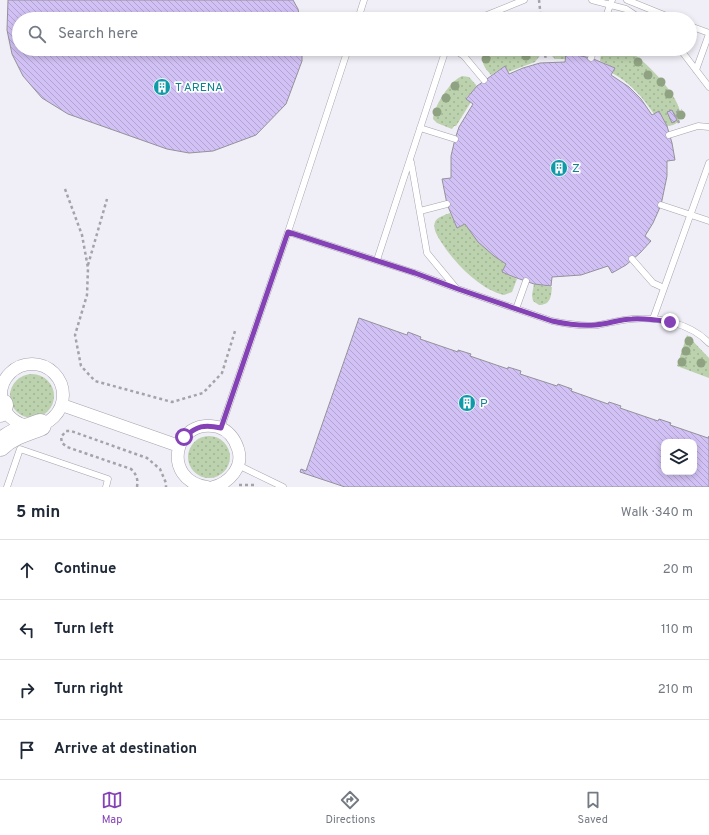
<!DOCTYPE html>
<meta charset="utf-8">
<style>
:root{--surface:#fff;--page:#f2f2f3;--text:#1f2937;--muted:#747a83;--line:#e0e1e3;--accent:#8442b6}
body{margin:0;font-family:Overpass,sans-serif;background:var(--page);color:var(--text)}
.controls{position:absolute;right:12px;bottom:12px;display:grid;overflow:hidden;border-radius:8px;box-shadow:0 2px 6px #0003}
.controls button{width:36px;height:36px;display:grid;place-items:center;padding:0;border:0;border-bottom:1px solid var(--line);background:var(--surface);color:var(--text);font:20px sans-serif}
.stop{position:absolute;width:12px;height:12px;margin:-9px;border:3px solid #8442b6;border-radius:50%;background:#fff}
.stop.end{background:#8442b6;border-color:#fff;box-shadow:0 1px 4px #0008}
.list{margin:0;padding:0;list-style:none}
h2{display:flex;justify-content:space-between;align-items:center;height:52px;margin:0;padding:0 16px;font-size:17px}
h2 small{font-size:13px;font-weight:400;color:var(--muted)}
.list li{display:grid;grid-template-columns:26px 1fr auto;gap:12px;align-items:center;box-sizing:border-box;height:60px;padding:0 16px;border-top:1px solid var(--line)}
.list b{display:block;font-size:15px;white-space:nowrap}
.list em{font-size:13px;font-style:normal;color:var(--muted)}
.icon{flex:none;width:22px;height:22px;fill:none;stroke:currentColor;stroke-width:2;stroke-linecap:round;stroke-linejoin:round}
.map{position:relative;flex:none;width:709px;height:487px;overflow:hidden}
.search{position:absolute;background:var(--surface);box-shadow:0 2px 6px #0003;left:12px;right:12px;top:12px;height:44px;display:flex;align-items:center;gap:10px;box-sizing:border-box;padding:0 14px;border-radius:22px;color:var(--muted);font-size:15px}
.sheet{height:292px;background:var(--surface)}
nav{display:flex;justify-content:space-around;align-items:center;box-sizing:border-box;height:56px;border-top:1px solid var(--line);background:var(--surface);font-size:11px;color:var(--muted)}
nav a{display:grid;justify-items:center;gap:2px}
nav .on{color:var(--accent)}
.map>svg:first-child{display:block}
.grass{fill:url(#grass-dots)}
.building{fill:url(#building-back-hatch);stroke:#94929a;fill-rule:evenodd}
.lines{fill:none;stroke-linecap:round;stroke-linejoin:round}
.lane-casing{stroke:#a5a3ab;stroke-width:7}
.street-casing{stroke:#a5a3ab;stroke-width:13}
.highway-casing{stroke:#a5a3ab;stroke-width:23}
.path{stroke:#a4a3a9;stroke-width:2.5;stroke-dasharray:3 3;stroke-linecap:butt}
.lane{stroke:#fff;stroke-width:6}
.street{stroke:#fff;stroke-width:12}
.highway{stroke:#fff;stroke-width:22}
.tree{fill:#8fa281}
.route{stroke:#8442b6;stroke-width:5}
.labels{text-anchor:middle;stroke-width:3.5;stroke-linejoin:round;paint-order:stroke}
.culture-label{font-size:12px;fill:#0d838f;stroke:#fdfcfe;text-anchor:start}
</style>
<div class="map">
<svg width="709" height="487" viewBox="0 0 709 487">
<defs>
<pattern id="grass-dots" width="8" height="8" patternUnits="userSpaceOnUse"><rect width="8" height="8" fill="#bcd2ae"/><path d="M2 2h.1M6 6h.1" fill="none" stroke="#a0b394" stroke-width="1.8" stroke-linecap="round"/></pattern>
<pattern id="building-back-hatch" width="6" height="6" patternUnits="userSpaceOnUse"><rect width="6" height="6" fill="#d1c1f4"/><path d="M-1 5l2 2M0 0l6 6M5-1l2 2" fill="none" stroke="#b2a4d0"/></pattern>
</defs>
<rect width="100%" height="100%" fill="#f0eef6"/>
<!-- grass -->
<path class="grass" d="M492,49H541L542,53L535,62L508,72L505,66L491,75C481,64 479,59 492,49Z
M548,49H585L583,55L566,53V59H555L548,52Z
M602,49C609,49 618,47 624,49C641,53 709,123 667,126L660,112L654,114C643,98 630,82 612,73L615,68L600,61Z
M462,76L469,77L477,86L466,98L471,102L456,126H454L452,129L437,123L433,119C434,106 450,81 462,76Z
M450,213L457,228L465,224C478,241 487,252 506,264L502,272L517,279L512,292L504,295C478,289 451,259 438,237C436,233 433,228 435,222C437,217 445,215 450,213Z
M534,284L552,287C551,296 551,305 539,305L533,301L532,295Z
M687,335L709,358V378L677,366Z
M10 396a22 22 0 1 1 44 0a22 22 0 1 1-44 0Z
M188 457a21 21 0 1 1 42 0a21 21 0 1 1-42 0Z"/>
<!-- building -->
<path class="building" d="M8,0H293L298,9L300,19H19V49H302V61L286,104L256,135L213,151L189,153L167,149L68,114L42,98L23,76L12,54L7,30Z
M566,53L591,58L615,68L611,75L629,87L641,99L652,115L659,111L667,126L672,143L675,160L667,161V176L661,205L653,223L645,236L651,241L640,253L626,265L612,273L608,266L581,275L552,277L551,286L534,284L514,277L502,272L506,264L494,256L478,242L465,224L457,228L447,204L442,179L451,178V156L455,139L459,127L473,104L466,99L477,86L505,66L509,74L523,68L540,63L565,62Z
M672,110L677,120L672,123L667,112Z
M359,318L407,335L408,332L421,337L420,339L458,352V350L471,354L470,356L508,369V367L521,371L520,374L557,386L558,384L572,389L571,391L608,404L609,402L621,406L620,408L658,421L659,419L671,423L670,425L708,438L709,436V487H345L300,472L301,469L306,471ZM664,442H694V472H664Z"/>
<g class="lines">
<!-- lane casing -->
<g class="lane-casing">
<path id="lane" d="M592,0L626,9L641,19
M627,0L674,19
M358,19L364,0
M477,19L524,0
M605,19L612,0
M690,26L709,33
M453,49L464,56L484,80
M680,49L709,87
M591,58L594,49
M696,70L709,34
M420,128L455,139
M669,135L698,126L709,127
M411,162L427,253L456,288
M661,205L709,221
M420,211L447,204
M288,232L348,49
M632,259L653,283L664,288
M377,260L446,49
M516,309L526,281
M653,319L709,163
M221,428L288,232L415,273L458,289L552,321C567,324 583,327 598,325C609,323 620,320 632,319C659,317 690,323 709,343
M238,465L283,487
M7,487L20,449L108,479L106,487"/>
</g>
<!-- street casing -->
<g class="street-casing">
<path id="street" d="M1 395a31 31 0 1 1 62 0a31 31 0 1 1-62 0Z
M62,405L179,446
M207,487C160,480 174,416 218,427C228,430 235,439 238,449C244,467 229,483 213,487"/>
</g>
<!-- highway casing -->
<g class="highway-casing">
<path id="highway" d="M0,411L2,405
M0,445C11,434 26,430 40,425"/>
</g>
<!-- path -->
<path class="path" d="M539,0L541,19
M544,49L546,60
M679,123L675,113L682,110
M65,189L82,235L88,268L87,295L75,335L81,366L95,381L172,402L203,393L222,373L235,331
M88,265L107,199
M239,485H257
M137,487C138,479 137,475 131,469L67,447L62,443L61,437L66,431H71L147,458L160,469L166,483V487"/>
<!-- lane -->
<use href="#lane" class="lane"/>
<!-- street -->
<use href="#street" class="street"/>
<!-- highway -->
<use href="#highway" class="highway"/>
</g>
<!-- trees -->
<g class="tree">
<circle cx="526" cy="56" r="4.5"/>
<circle cx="486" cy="59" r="4.5"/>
<circle cx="638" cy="62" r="4.5"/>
<circle cx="648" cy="75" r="4.5"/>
<circle cx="661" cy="82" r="4.5"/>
<circle cx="455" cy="86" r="4.5"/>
<circle cx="669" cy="94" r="4.5"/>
<circle cx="446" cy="98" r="4.5"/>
<circle cx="437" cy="112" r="4.5"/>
<circle cx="681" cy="115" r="4.5"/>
<circle cx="689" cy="341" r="4.5"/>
<circle cx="686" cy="351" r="4.5"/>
<circle cx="682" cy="362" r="4.5"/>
<circle cx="701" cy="363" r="4.5"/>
</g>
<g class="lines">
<!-- route -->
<path class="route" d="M184,437C197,426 204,424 221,428L288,232L415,273L458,289L552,321C566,324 581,326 595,325C608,324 620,319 632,319C645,318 657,320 670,322"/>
</g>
<!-- icons -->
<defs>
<g id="building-disc" transform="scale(0.9)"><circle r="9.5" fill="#0f9aa8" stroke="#fdfcfe"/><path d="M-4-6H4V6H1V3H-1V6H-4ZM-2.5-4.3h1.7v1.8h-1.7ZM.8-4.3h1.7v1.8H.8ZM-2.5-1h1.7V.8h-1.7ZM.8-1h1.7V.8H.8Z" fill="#fff"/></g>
</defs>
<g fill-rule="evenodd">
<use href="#building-disc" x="162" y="87"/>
<use href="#building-disc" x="559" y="168"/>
<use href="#building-disc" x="467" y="403"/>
</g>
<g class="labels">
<!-- culture labels -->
<g class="culture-label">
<text x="175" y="91">T ARENA</text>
<text x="572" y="172">Z</text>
<text x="480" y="407">P</text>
</g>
</g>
</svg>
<div class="controls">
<button><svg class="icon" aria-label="layers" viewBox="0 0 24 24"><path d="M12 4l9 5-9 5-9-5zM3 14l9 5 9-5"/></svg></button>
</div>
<div class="stop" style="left:184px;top:437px"></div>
<div class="stop end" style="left:670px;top:322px"></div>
<div class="search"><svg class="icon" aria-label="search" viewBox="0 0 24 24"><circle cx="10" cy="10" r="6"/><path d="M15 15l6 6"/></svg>Search here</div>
</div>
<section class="sheet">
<h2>5 min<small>Walk · 340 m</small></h2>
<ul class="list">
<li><svg class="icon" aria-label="ahead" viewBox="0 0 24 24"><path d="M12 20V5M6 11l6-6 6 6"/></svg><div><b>Continue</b></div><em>20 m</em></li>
<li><svg class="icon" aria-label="left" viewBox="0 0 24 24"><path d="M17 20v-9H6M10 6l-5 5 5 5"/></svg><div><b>Turn left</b></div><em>110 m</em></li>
<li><svg class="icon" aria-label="right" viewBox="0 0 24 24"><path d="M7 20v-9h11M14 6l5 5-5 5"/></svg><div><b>Turn right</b></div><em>210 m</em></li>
<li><svg class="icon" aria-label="arrive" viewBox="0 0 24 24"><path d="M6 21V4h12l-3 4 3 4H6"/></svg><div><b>Arrive at destination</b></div></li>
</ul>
</section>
<nav>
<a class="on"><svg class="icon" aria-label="map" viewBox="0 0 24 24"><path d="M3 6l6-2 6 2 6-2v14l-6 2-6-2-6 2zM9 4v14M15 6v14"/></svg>Map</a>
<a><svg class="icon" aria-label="directions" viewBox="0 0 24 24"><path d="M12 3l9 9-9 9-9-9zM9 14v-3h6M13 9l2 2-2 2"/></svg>Directions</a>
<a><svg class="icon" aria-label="saved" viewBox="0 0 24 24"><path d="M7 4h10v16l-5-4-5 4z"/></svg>Saved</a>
</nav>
